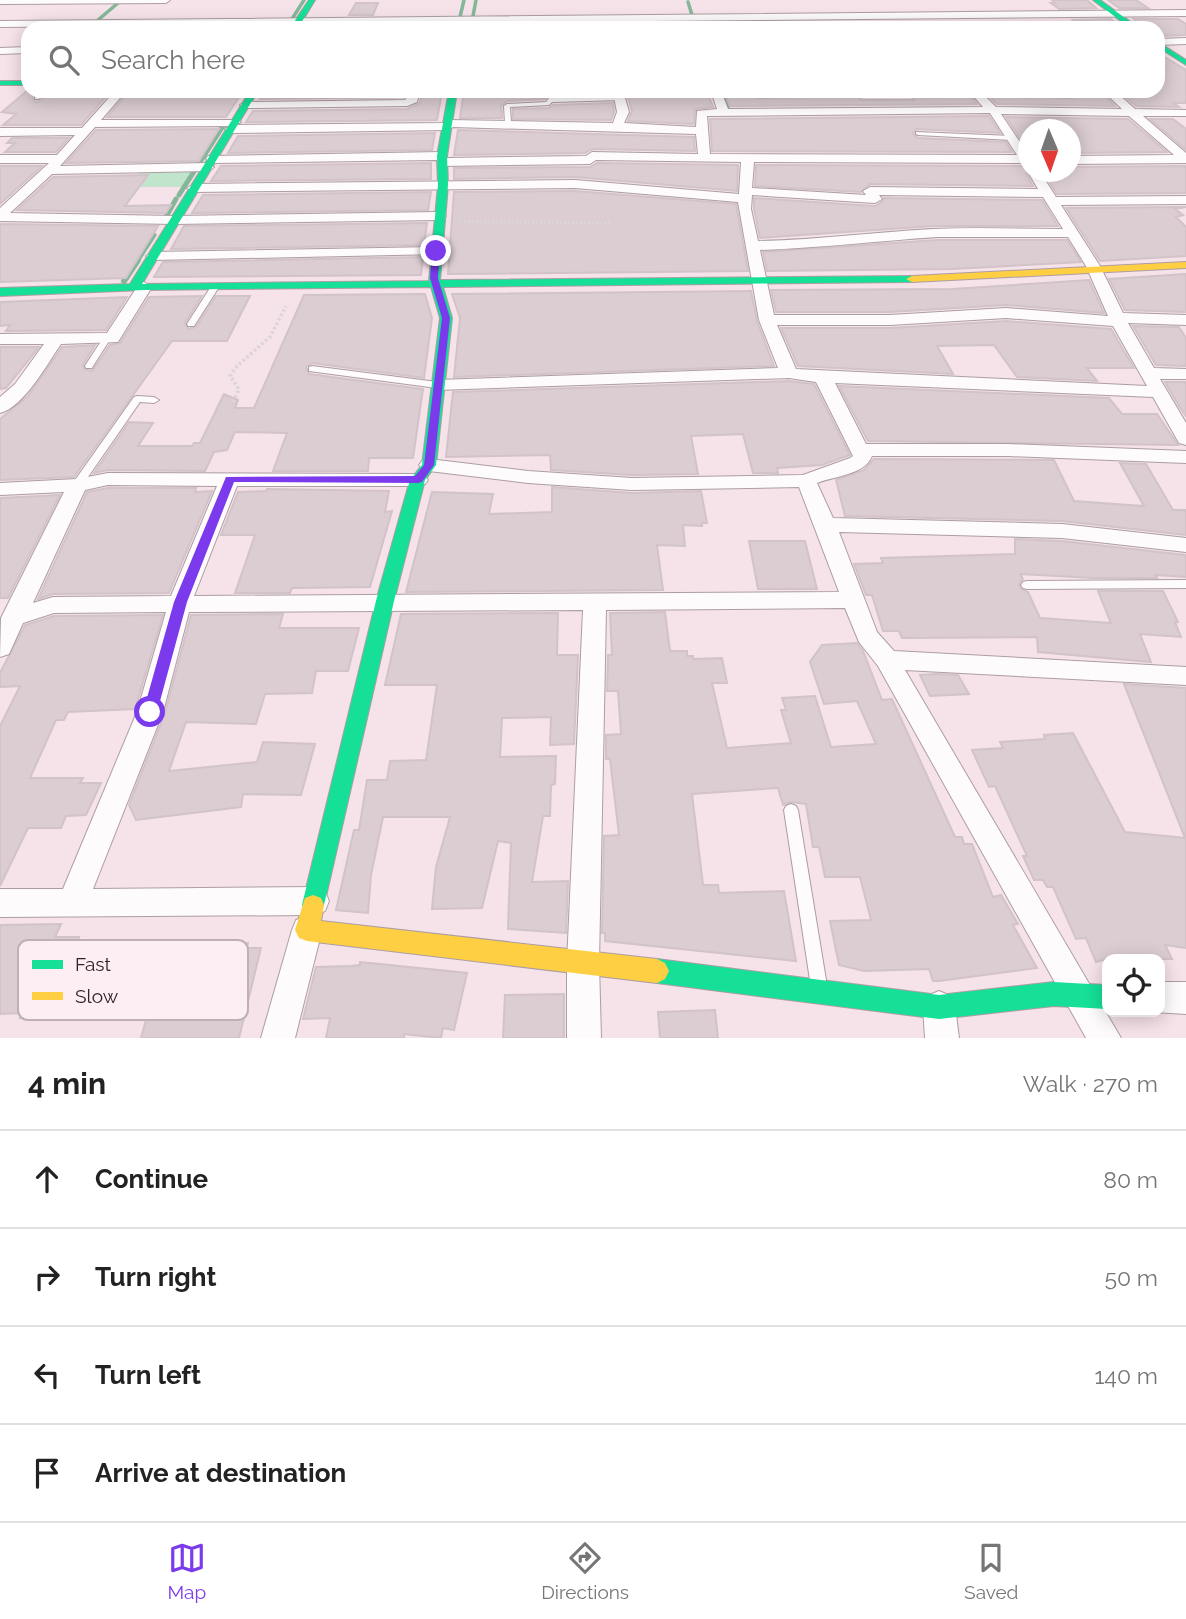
<!DOCTYPE html>
<meta charset="utf-8">
<style>
:root{--surface:#fff;--page:#f6f6f6;--text:#222;--muted:#767676;--line:#e0e0e0;--accent:#7c3aed}
body{margin:0;font-family:Raleway,sans-serif;background:var(--page);color:var(--text)}
.controls{position:absolute;right:21px;bottom:21px;display:grid;overflow:hidden;border-radius:14px;box-shadow:0 4px 18px #0003}
.controls button{width:63px;height:63px;display:grid;place-items:center;padding:0;border:0;border-bottom:2px solid var(--line);background:var(--surface);color:var(--text);font:35px sans-serif}
.compass{position:absolute;left:1018px;top:119px;width:63px;height:63px;border-radius:50%;background:var(--surface);box-shadow:0 4px 18px #0003;rotate:178deg}
.stop{position:absolute;width:21px;height:21px;margin:-16px;border:5px solid #7c3aed;border-radius:50%;background:#fff}
.stop.end{background:#7c3aed;border-color:#fff;box-shadow:0 2px 7px #0008}
.list{margin:0;padding:0;list-style:none}
h2{display:flex;justify-content:space-between;align-items:center;height:91px;margin:0;padding:0 28px;font-size:30px}
h2 small{font-size:23px;font-weight:400;color:var(--muted)}
.list li{display:grid;grid-template-columns:46px 1fr auto;gap:21px;align-items:center;box-sizing:border-box;height:98px;padding:0 28px;border-top:2px solid var(--line)}
.list b{display:block;font-size:26px;white-space:nowrap}
.list em{font-size:23px;font-style:normal;color:var(--muted)}
.icon{flex:none;width:38px;height:38px;fill:none;stroke:currentColor;stroke-width:2;stroke-linecap:round;stroke-linejoin:round}
.map{position:relative;flex:none;width:1186px;height:1038px;overflow:hidden}
.search{position:absolute;background:var(--surface);box-shadow:0 4px 18px #0003;left:21px;right:21px;top:21px;height:77px;display:flex;align-items:center;gap:18px;box-sizing:border-box;padding:0 24px;border-radius:21px;color:var(--muted);font-size:26px}
.sheet{height:483px;background:var(--surface)}
nav{display:flex;justify-content:space-around;align-items:center;box-sizing:border-box;height:98px;border-top:2px solid var(--line);background:var(--surface);font-size:19px;color:var(--muted)}
nav a{display:grid;justify-items:center;gap:4px}
nav .on{color:var(--accent)}
.map>svg:first-child{display:block}
.green{fill:#c1e4cc}
.lines{fill:none;stroke-linecap:round;stroke-linejoin:round}
.stream-far2{stroke:#84b798;stroke-width:3.5}
.stream-far1{stroke:#84b798;stroke-width:5}
.stream{stroke:#84b798;stroke-width:6}
.building{fill:#dbcdd2;stroke:#d2c3c9;stroke-width:2}
.lane-casing{stroke:#ac9ea3;stroke-width:2}
.street-casing{stroke:#ac9ea3;stroke-width:2}
.fast-casing{stroke:#ac9ea3;stroke-width:2}
.slow-casing{stroke:#ac9ea3;stroke-width:2}
.path-far1{stroke:#dbd5d7;stroke-width:2.5;stroke-dasharray:2 2;stroke-linecap:butt}
.path{stroke:#dbd5d7;stroke-width:3.5;stroke-dasharray:2.5 2.5;stroke-linecap:butt}
.lane{fill:#fefbfc;fill-rule:evenodd}
.street{fill:#fefbfc;fill-rule:evenodd}
.fast{fill:#16e098;fill-rule:evenodd}
.slow{fill:#ffcf43;fill-rule:evenodd}
.route{fill:#7c3aed}
.key{fill:#fceef3;stroke:#beb1b6;stroke-width:2}
.key-label{font-size:19px;fill:#2f2226}
</style>
<div class="map">
<svg width="1186" height="1038" viewBox="0 0 1186 1038">
<rect width="100%" height="100%" fill="#f6e2e9"/>
<!-- green -->
<path class="green" d="M189,170L192,171L183,187H128L140,171Z"/>
<g class="lines">
<!-- stream-far2 -->
<path class="stream-far2" d="M688,2L692,15
M473,16L476,0
M460,17L464,0
M292,19L304,0
M694,19L698,28
M98,20L118,3
M922,27L1029,26
M824,28L906,27
M722,92L729,111H736"/>
<!-- stream-far1 -->
<path class="stream-far1" d="M200,162L223,126
M179,195L195,170
M167,215L176,199
M137,261L154,235"/>
<!-- stream -->
<path class="stream" d="M124,281L138,260"/>
</g>
<!-- building -->
<path class="building" d="M1052,0H1087L1096,8L1059,9L1051,3H1055Z
M1108,0H1136L1148,8H1119Z
M356,3H378L373,15H349Z
M1111,19L1122,28H1086L1073,20Z
M1134,19H1178L1186,24V35L1158,36V28H1145Z
M1158,53L1186,70V103H1173L1179,107L1136,106L1119,91L1158,92Z
M27,91H37L32,97L35,102L41,101L50,91H111L81,125H3L16,114L2,112Z
M129,91H243L226,117H107Z
M265,91H407L403,97L260,99Z
M422,91L442,92L437,120L246,122L253,111L407,109L420,103Z
M464,91H611V94L549,95L545,99L507,101L501,106L502,118H460Z
M626,91L707,92L713,107L695,109L694,124L628,121L632,111Z
M804,91H855L861,100H914L907,91H966L977,104L730,106L724,93L754,92L757,98L807,97Z
M984,91H1009L1013,97L1073,98L1068,91H1100L1115,106L997,104Z
M613,103L614,112L611,120L513,119V109L549,108L553,105Z
M989,116L1000,133L916,129L913,134L918,138L1006,142L1012,152L712,151L710,119Z
M1006,117L1128,119L1167,152L1070,153V130H1028V150Z
M1150,119H1173L1186,129V150Z
M219,129L199,161L66,163L96,130Z
M458,130L694,137L695,151L592,149L585,153L454,155Z
M435,133L432,150L228,153L238,136Z
M12,138H69L56,152H5L15,143H7Z
M431,163V179L211,181L221,166Z
M597,163L738,165L737,191L575,177L454,179V168L590,167Z
M756,165L1021,166L1028,168L1026,173L1033,186L870,184L861,192L755,186Z
M0,166H42L0,204Z
M1186,166V193L1057,194L1043,172H1070V167Z
M148,175L125,206L171,205L166,213L17,210L53,177Z
M575,191L736,204L748,271L448,274L454,192Z
M431,192L428,210L192,213L203,195Z
M754,198L875,206L883,201L884,198L1042,200L1058,226H934L760,238L754,209Z
M1186,207L1175,209L1183,215L1176,217L1186,227V256L1100,261L1066,208Z
M427,223L424,245L171,249L184,226Z
M0,224L158,226L126,278L0,282Z
M937,240H1067L1081,262L953,269L767,271L763,252Z
M423,257L421,275L154,277L163,262Z
M1186,274V312L1125,310L1109,279Z
M1089,280L1104,313L1006,305L890,312H776L771,290L953,289Z
M751,291L757,321L774,366L454,377L460,318L452,294Z
M425,294L432,318L424,378L312,363L306,367L309,374L423,389L413,458H369L368,471H273L287,433L235,432L227,450L214,452L205,471L108,470L94,473L129,422L153,423L138,446H192L194,443H200L224,394L238,400L235,408H254L304,295Z
M202,296L185,323L188,329L196,327L216,296H250L227,341H172L74,477L0,480V419L28,396L62,347L95,345L83,365L84,369L92,371L110,345L120,343L149,297Z
M127,297L106,330L6,331L10,325L0,326V302Z
M1006,321L1111,329L1134,368H1087L1097,381L1017,377L994,345L937,346L953,374L798,366L781,328H890Z
M1133,326L1179,327L1186,338V366L1156,365Z
M0,347H39L6,388L0,389Z
M789,381L814,384L850,455L822,465L777,468L778,473H753L743,434L691,436L698,474L632,475L551,470L550,455L446,457L453,392Z
M1165,382H1186V416L1179,406Z
M839,386L1109,398L1122,414H1157L1178,445L868,441Z
M874,459L1054,460L1074,501L1144,506L1120,463L1146,464L1173,510H1186V535L1062,521L845,516L836,480L864,470Z
M552,487L632,493L701,491L707,523H702V526L683,525L685,546L657,545L663,590L406,592L432,492L493,494L489,514L552,512Z
M108,488H196L195,492L212,491L169,593L53,594L38,599L87,492Z
M267,489L389,491L385,512L392,511L370,587L292,588L290,593H235L255,535H221L238,492L266,491Z
M60,495L8,598H0V498Z
M1015,539L1062,541L1186,555V577L1155,575L1157,578H1093L1020,574L1023,579L1019,584L1021,589L1028,592L1040,618L1111,623L1098,591H1163L1178,622H1175L1181,637L1140,634L1151,662L1038,652L1037,637L902,638L899,631H883L872,595H866L854,564L883,563L881,558L1015,554Z
M749,541H805L817,589H758Z
M665,612L670,651H687V656H693V659L722,658L727,683H712L727,748L791,743L781,710H786L782,698L815,696L831,747L876,744L857,701L824,704L810,662L822,645L857,643L863,651L882,700L892,699L955,837H962L964,844H972L993,897L1001,895L1018,924L1013,925L1037,968L939,981H933L929,969L864,971L839,965L830,921L871,920L860,877H825L819,847H813L806,804L790,802L783,805L778,788L692,794L703,885H718L719,893L784,891L796,961L605,941V933H602L604,836L619,835L610,759H606V735L621,734L618,691H607L608,655H612L610,613Z
M558,613L557,655H578L574,744L550,745L551,717L502,718L500,757L556,756L555,784L551,785L550,816H543L532,882L568,881L566,933L508,929L511,843L498,841L482,908L432,909L436,867L450,817H383L371,875L368,913L336,910L354,830H359L367,780H387L390,761L426,760L437,685H385L401,614Z
M283,614L279,628H359L348,671H316L312,693L265,694L256,724L186,722L169,771L257,762L263,742L315,744L301,795L243,794L241,807L136,820L129,805L165,713L191,615Z
M163,615L135,709L68,712L64,720H56L30,778H83L80,783H101L86,815L66,816L61,828H28L0,886V726L20,686L0,687V673L25,625L54,616Z
M937,674L958,675L969,694L930,696L920,675Z
M1124,684L1186,688V837L1185,838Z
M1073,733L1125,832L1186,838V948L1165,945L1172,959H1107L1096,962L1086,938L1076,939L1053,887H1047L1043,880H1034L1023,856H1027L995,786L989,787L972,750L1003,748L1000,742L1045,739L1044,735Z
M61,924L55,937H79L49,1017L20,1018L22,1013L0,1014V925Z
M192,943H248L247,948H261L239,1038H141L149,1009L109,1010L111,1005H103L122,950L190,949Z
M360,962L467,973L454,1030L443,1028L441,1038L404,1034V1038H326L330,1018L303,1019L316,967L351,966L360,965Z
M564,994V1038H503L505,995Z
M715,1010L718,1038H660L658,1012Z"/>
<g class="lines">
<!-- lane casing -->
<g class="lane-casing">
<path id="lane" d="M41,91H47L39,99H35V97Z
M620,97L622,98V100L552,102L549,105L510,107L511,123L508,125L505,123L504,106L507,104L546,102L549,98Z
M916,132L1012,136L1015,138L1012,140L918,135L916,134Z
M212,285H218L219,287L194,326H188L187,324Z
M107,335L111,338L93,366L92,368H86L85,366L103,338Z
M312,366L437,382L441,385L437,388L309,371V367Z
M137,396L154,397L159,400L154,403L140,402L81,487H73L72,485L73,483L134,397Z
M1186,580V588L1027,589L1023,588L1021,585L1023,582L1027,581Z
M791,804L796,806L798,810L826,980L824,986L818,988L812,986L810,980L784,810L786,806Z"/>
</g>
<!-- street casing -->
<g class="street-casing">
<path id="street" d="M0,0H170L166,3L0,4Z
M1186,10V16L0,27V21Z
M1186,38V44L1158,45V39Z
M28,47V53L0,54V48Z
M115,91H126L101,120H239L241,122L235,125L444,123L449,120L613,123L617,112L613,91H623L629,112L624,123L696,127L697,111L717,109L711,91H721L728,109L983,107L969,91H980L996,107L1122,109L1103,91H1115L1135,109L1186,110V116H1143L1186,153V163L1070,164V156L1174,155L1129,116L1001,114L1028,154V166L1022,163L754,162L752,188L866,195L863,191L870,187L1038,189L1028,172V171L1040,172L1056,197L1186,196V204L1061,205L1100,266L1123,313L1186,315V325L1128,323L1154,368L1186,369V379H1160L1186,423V445L1179,443L1153,397L835,383L866,444H1008L1186,451V463L1008,456H872C865,475 834,476 817,483L833,518L1062,524L1186,538V552L1062,538L839,532L877,632L894,651L1186,667V685L905,670L1121,1038H1086L878,666L859,642L845,608L606,610L599,963L601,1038H567V963L583,610L189,612L163,712L93,889L314,887L325,891L329,901L325,911L314,915L0,917V889H63L137,712L166,612L54,613L23,623L9,654L0,657L1,618L64,492L0,495V483L77,479L108,473L418,474L425,476L428,480L425,484L418,486H237L194,596L839,592L799,487L632,490L528,483L429,471L422,469L419,465L422,461L429,459L528,471L632,478L803,475L850,458L853,456L816,382L789,378L437,390L428,385L437,380L778,368L759,320L738,202L575,188L194,192L187,188L194,184L575,180L739,194L741,162L596,160L590,164L442,166L438,165L437,160L212,163L206,159L208,156L442,152L446,153L447,158L586,156L592,152L698,154L696,134L453,127L448,130L231,133L225,129L231,126L95,127L60,166L208,163L214,167L208,171L52,174L10,213L175,216L439,212L446,216L439,220L175,224L0,221V208L49,163H0V155H57L75,135L0,136V128H82ZM990,113L1017,155L710,154L707,116ZM752,195L875,203L882,199L879,195L1043,197L1063,229C1020,229 977,227 934,229C875,232 817,240 758,241L751,209ZM937,237H1068L1086,266L1108,316L1006,308L890,315H774L760,250C819,248 878,241 937,237ZM1006,318L1113,326L1147,386L796,369L777,325H890ZM108,485L217,486L171,596L53,597L33,603L85,490Z
M410,91H420L417,102L407,106L246,108L240,105L246,102L405,100Z
M436,247L443,251L441,254L153,260L146,256L153,252Z
M144,282L152,287L118,342L61,344C47,364 24,407 0,413V397L15,384L44,344H0V334L107,333L139,284Z
M307,916L318,920L322,930L295,1038H261L292,930L296,920Z
M1160,982H1186V1014L1154,1012H1160Z
M939,991L951,996L955,1007L959,1038H925L923,1007L927,996Z"/>
</g>
<!-- fast casing -->
<g class="fast-casing">
<path id="fast" d="M309,0H315L298,28H290Z
M1093,0H1100L1139,28H1130Z
M1158,42L1186,60V65L1158,47Z
M0,81H28V85H0Z
M250,91H258L142,284L429,281L438,185L437,156L449,91H457L447,156L448,185L440,280L912,276L918,279L912,282L443,287L452,318L436,465L425,480L394,601L324,905L321,912L313,915L305,912L302,905L376,601L410,480L422,465L440,318L431,287L144,290L0,296V288L130,284Z
M657,959L939,995L1054,982L1107,985V1009L1054,1006L939,1019L657,983L649,979L645,971L649,963Z"/>
</g>
<!-- slow casing -->
<g class="slow-casing">
<path id="slow" d="M1186,262V268L912,282L906,279L912,276Z
M313,895L321,898L324,905L321,921L657,959L665,963L669,971L665,979L657,983L307,941L299,938L295,930L305,898Z"/>
</g>
<!-- path-far1 -->
<path class="path-far1" d="M460,222L612,223"/>
<!-- path -->
<path class="path" d="M233,402L239,389L230,376L237,366L270,337L286,306"/>
<!-- lane -->
<use href="#lane" class="lane"/>
<!-- street -->
<use href="#street" class="street"/>
<!-- fast -->
<use href="#fast" class="fast"/>
<!-- slow -->
<use href="#slow" class="slow"/>
</g>
<!-- route -->
<path class="route" d="M436,249L440,251L438,278L450,318L434,465L422,482L418,483L234,482L187,602L157,712L150,718L145,716L143,712L174,602L226,477L415,476L424,465L442,318L430,278L432,251Z"/>
<!-- legend -->
<rect x="18" y="940" width="230" height="80" rx="10" class="key"/>
<rect x="32" y="960" width="31" height="9" fill="#16e098"/>
<rect x="32" y="992" width="31" height="8" fill="#ffcf43"/>
<g class="key-label">
<text x="75" y="971">Fast</text>
<text x="75" y="1003">Slow</text>
</g>
</svg>
<div class="controls">
<button><svg class="icon" aria-label="locate" viewBox="0 0 24 24"><circle cx="12" cy="12" r="6"/><path d="M12 2v4M12 18v4M2 12h4M18 12h4"/></svg></button>
</div>
<svg class="compass" viewBox="-18 -18 36 36"><path d="M0-13l5 13h-10z" fill="#e53935"/><path d="M0 13l5-13h-10z" fill="#767676"/></svg>
<div class="stop" style="left:150px;top:712px"></div>
<div class="stop end" style="left:436px;top:251px"></div>
<div class="search"><svg class="icon" aria-label="search" viewBox="0 0 24 24"><circle cx="10" cy="10" r="6"/><path d="M15 15l6 6"/></svg>Search here</div>
</div>
<section class="sheet">
<h2>4 min<small>Walk · 270 m</small></h2>
<ul class="list">
<li><svg class="icon" aria-label="ahead" viewBox="0 0 24 24"><path d="M12 20V5M6 11l6-6 6 6"/></svg><div><b>Continue</b></div><em>80 m</em></li>
<li><svg class="icon" aria-label="right" viewBox="0 0 24 24"><path d="M7 20v-9h11M14 6l5 5-5 5"/></svg><div><b>Turn right</b></div><em>50 m</em></li>
<li><svg class="icon" aria-label="left" viewBox="0 0 24 24"><path d="M17 20v-9H6M10 6l-5 5 5 5"/></svg><div><b>Turn left</b></div><em>140 m</em></li>
<li><svg class="icon" aria-label="arrive" viewBox="0 0 24 24"><path d="M6 21V4h12l-3 4 3 4H6"/></svg><div><b>Arrive at destination</b></div></li>
</ul>
</section>
<nav>
<a class="on"><svg class="icon" aria-label="map" viewBox="0 0 24 24"><path d="M3 6l6-2 6 2 6-2v14l-6 2-6-2-6 2zM9 4v14M15 6v14"/></svg>Map</a>
<a><svg class="icon" aria-label="directions" viewBox="0 0 24 24"><path d="M12 3l9 9-9 9-9-9zM9 14v-3h6M13 9l2 2-2 2"/></svg>Directions</a>
<a><svg class="icon" aria-label="saved" viewBox="0 0 24 24"><path d="M7 4h10v16l-5-4-5 4z"/></svg>Saved</a>
</nav>
